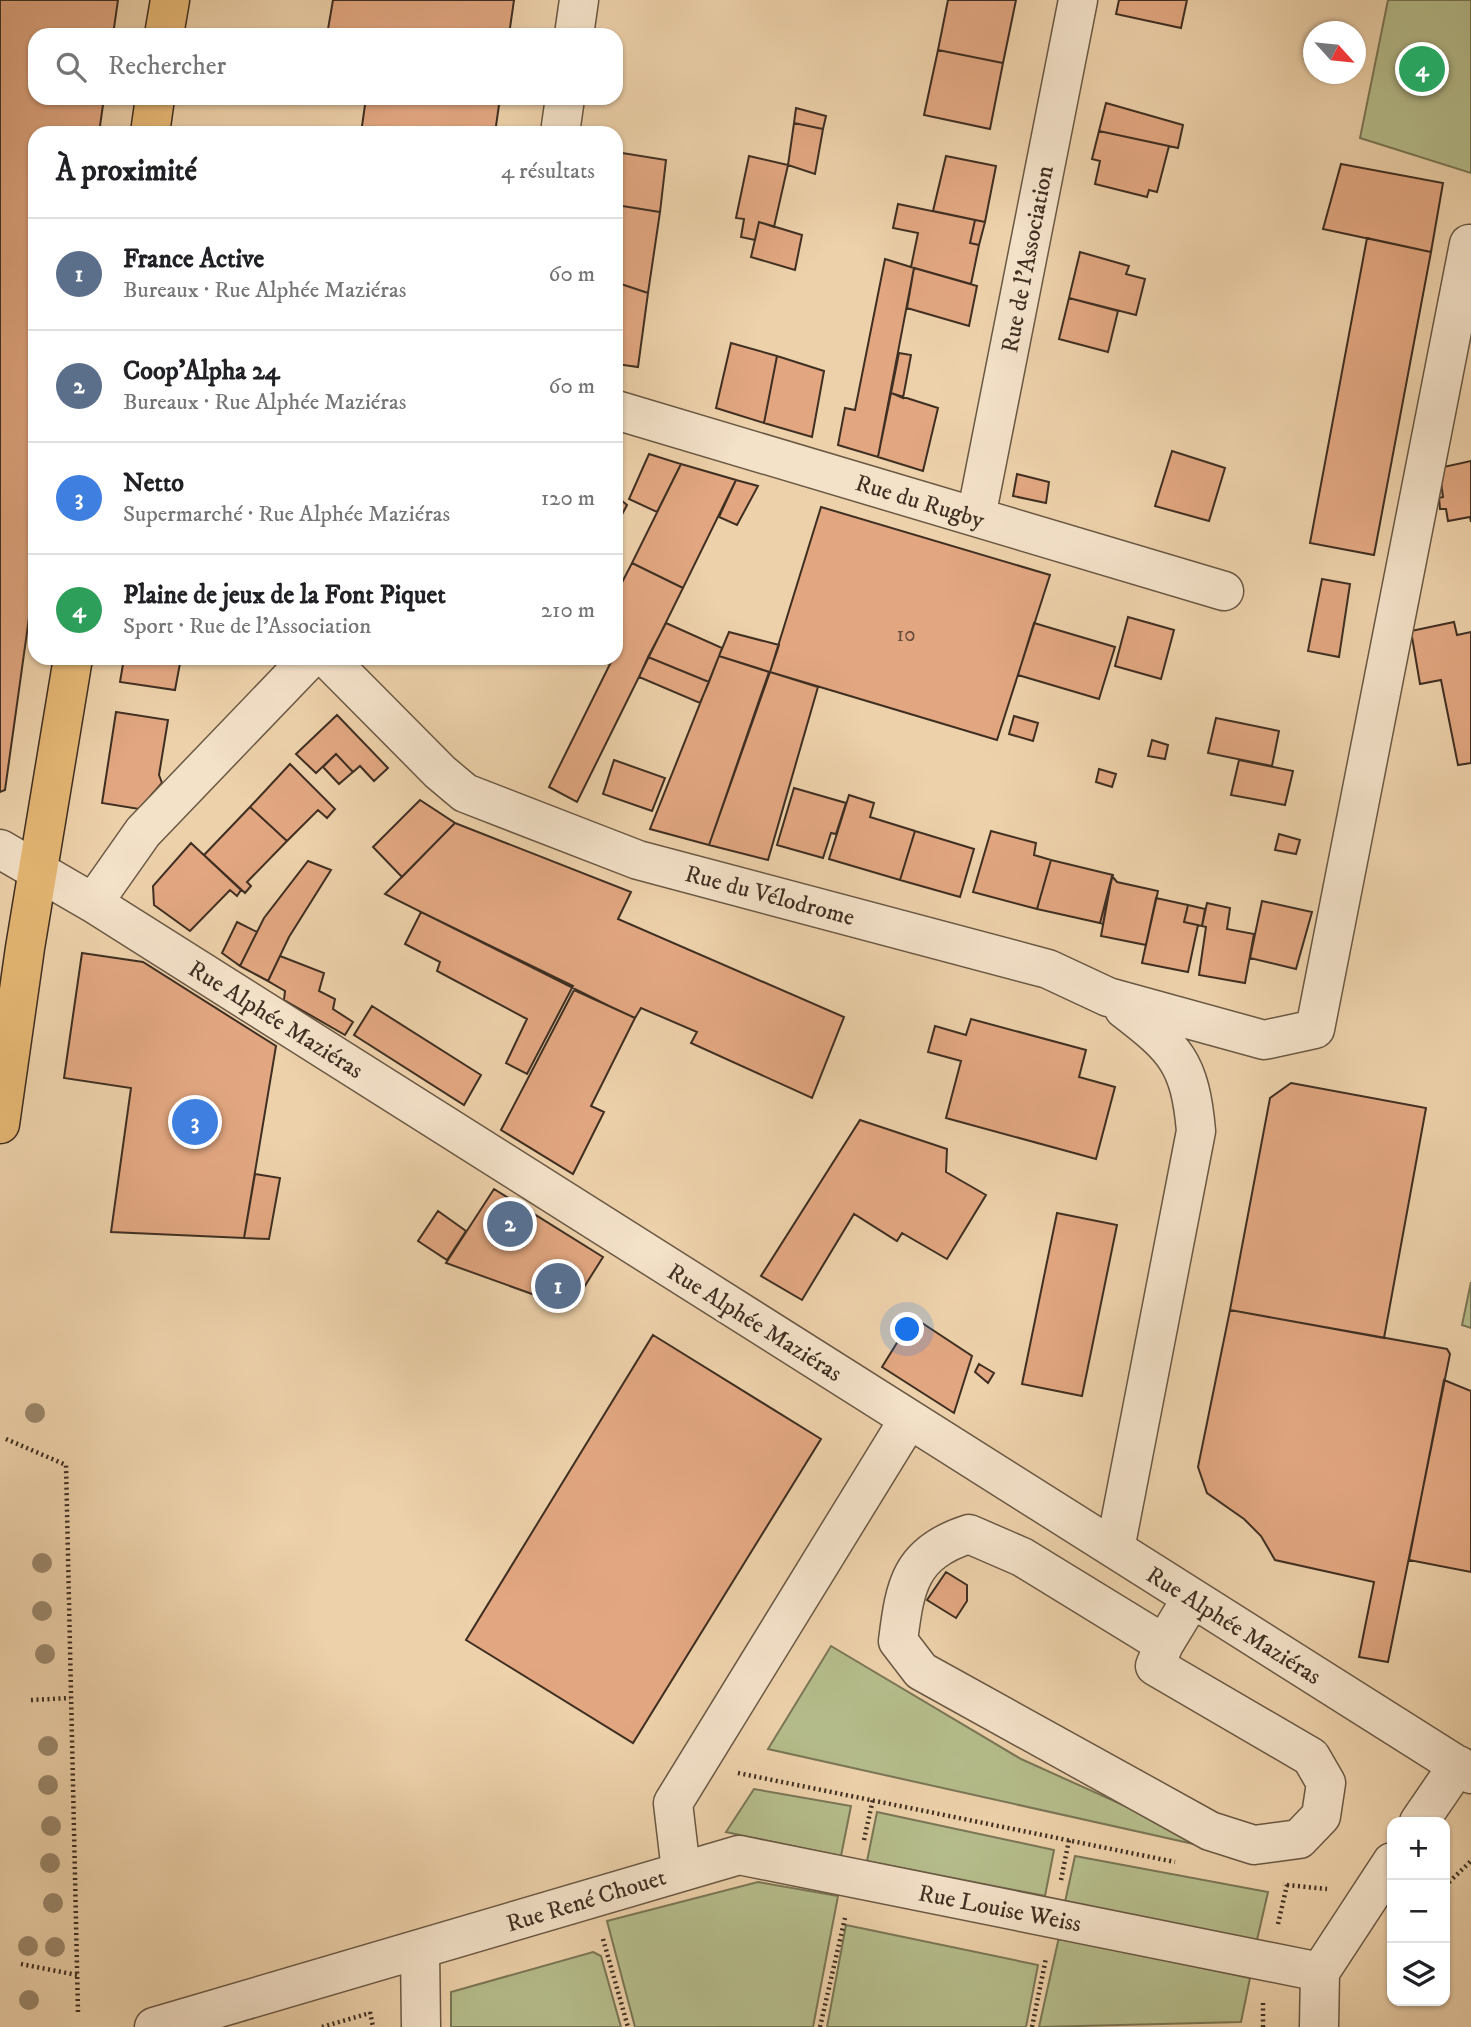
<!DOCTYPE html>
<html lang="fr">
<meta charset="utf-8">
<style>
:root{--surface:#fff;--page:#f2f2f2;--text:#202124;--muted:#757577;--line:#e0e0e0;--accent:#db2777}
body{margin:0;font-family:"IM FELL DW Pica",serif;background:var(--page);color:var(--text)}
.controls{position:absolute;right:21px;bottom:21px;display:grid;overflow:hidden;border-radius:14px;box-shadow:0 2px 5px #0004}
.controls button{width:63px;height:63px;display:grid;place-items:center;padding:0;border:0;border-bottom:2px solid var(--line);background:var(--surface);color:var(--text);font:35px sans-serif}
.compass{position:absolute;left:1303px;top:21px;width:63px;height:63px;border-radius:50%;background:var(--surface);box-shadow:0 2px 5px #0004;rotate:117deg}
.you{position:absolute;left:908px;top:1330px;width:24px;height:24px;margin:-18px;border:5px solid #fff;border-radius:50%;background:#1a73e8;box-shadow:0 0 0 10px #1a73e833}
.badge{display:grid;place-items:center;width:46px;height:46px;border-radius:50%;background:var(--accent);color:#fff;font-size:23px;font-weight:700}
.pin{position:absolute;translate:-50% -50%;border:4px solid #fff;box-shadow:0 2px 7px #0006}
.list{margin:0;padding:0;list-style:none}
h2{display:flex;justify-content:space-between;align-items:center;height:91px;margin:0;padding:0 28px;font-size:30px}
h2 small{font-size:23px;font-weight:400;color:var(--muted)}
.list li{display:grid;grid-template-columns:46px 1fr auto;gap:21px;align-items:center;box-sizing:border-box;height:112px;padding:0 28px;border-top:2px solid var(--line)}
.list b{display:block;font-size:26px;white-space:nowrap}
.list p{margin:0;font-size:23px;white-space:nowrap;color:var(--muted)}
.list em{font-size:23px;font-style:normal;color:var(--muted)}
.icon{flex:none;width:38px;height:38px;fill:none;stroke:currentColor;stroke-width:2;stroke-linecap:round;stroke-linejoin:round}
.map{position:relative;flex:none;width:1471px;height:2027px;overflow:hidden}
.search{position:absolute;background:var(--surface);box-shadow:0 2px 5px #0004;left:28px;top:28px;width:595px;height:77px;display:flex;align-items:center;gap:18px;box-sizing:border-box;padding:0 24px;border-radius:21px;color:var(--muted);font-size:26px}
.panel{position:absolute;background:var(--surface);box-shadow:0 2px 5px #0004;left:28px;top:126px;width:595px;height:539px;border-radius:21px}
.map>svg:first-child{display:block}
.green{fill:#b5bc8b;stroke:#7a7656;stroke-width:2}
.building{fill:#e2a781;stroke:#3f2f22;stroke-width:2}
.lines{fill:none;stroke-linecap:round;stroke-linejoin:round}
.minor-casing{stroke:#6a5844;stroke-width:41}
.major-casing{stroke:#3f2f22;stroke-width:41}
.path{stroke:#3f2f22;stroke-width:4.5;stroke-dasharray:2 3.5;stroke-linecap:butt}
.minor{stroke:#f3e1c8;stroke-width:38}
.major{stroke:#e6b875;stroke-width:38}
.tree{fill:#9a876b}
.labels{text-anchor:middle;stroke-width:7;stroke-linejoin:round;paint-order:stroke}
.number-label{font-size:21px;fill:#684d3a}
.street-label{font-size:24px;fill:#3f2f22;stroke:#f3e1c8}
</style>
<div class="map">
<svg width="1471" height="2027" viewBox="0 0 1471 2027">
<rect width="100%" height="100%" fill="#edd1aa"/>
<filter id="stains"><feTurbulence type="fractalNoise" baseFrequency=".00286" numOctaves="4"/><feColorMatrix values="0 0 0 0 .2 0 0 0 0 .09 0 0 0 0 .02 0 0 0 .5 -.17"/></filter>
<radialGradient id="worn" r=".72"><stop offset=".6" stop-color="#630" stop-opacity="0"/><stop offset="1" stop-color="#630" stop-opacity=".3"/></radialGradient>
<!-- green -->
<path class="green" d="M1388,0H1471V173L1360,138Z
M1471,1282V1328L1462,1325Z
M831,1646L1021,1759L1225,1851L768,1749Z
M754,1789L851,1806L841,1856L726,1832Z
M877,1812L1054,1850L1045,1896L867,1861Z
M1075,1856L1268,1892L1257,1940L1065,1902Z
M758,1882L838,1896L813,2027H635L607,1921Z
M846,1925L1038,1965L1026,2027H827Z
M1059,1937L1250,1978L1241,2022L1039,2027Z
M593,1952L601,1956L621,2027H451V1992Z"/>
<!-- building -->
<path class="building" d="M0,0H118L113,35H35V98H104L99,133H35V575L5,790L0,792Z
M333,0H514L509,35H327Z
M948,0H1016L1003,63L938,50Z
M1119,0H1187L1181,28L1116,14Z
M938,50L1003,63L990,129L924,115Z
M366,98H500L495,133H361Z
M1106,103L1183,125L1178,148L1099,131Z
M796,108L826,116L823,129L794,123Z
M794,123L823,129L815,174L788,165Z
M1099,131L1169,146L1157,192L1149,190L1147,197L1095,184L1100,161L1092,159Z
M616,152L666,160L660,212L616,205Z
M749,156L788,165L774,227L759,222L755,240L741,237L744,219L736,218Z
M946,156L996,166L985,222L933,211Z
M1341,164L1443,183L1431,252L1323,229Z
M898,204L975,220L970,243L979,245L971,284L911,267L918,233L893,228Z
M616,205L660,212L648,293L618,283L621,266L616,265Z
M975,220L985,222L979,245L970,243Z
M759,222L802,235L795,270L751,257Z
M1367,238L1431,252L1374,555L1310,543Z
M1080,252L1129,266L1126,274L1145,279L1136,315L1069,298Z
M885,259L914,268L878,457L838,445L845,408L855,410Z
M914,268L977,286L969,326L907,308Z
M618,283L648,293L638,367L616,364Z
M1069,298L1118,311L1108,352L1059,339Z
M731,343L777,356L764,423L716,408Z
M899,353L911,355L903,398L891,393Z
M777,356L824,371L812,437L764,423Z
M891,393L938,408L923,471L878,457Z
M1172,451L1225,468L1209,521L1155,506Z
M649,454L681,464L657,512L629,499Z
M1471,461V522L1470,517L1448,521L1446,509H1440L1439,498L1443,497L1439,468Z
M681,464L736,480L683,588L632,563Z
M1017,474L1049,482L1046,503L1013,496Z
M736,480L758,486L737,525L719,517Z
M616,496L627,505L616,526Z
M821,507L1050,575L997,740L770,672Z
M632,563L683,588L577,802L549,787L611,662L601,658H616V594Z
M1322,579L1350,584L1339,657L1308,651Z
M1128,617L1174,630L1161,679L1115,666Z
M1454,622L1457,635L1471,632V763L1458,765L1441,680L1420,684L1411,631Z
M666,623L722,648L709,682L648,657Z
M1034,623L1115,647L1099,699L1018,675Z
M729,632L779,645L770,672L719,656Z
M719,656L769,672L709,845L650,829Z
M648,657L709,682L700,703L639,677Z
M124,658H181L175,690L120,682Z
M770,672L818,687L768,860L709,845Z
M116,712L168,720L159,775L162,783L139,809L102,803Z
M337,715L388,768L374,781L360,766L353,772L336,754L316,773L296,754Z
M1014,716L1038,723L1033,741L1009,734Z
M1216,718L1279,731L1272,766L1208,753Z
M1152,740L1168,745L1165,759L1148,756Z
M336,754L353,772L339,784L323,767Z
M614,760L665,778L652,811L603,794Z
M1239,760L1293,771L1285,805L1231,795Z
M290,764L335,809L327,818L318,810L287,841L250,807Z
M1099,769L1116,774L1112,787L1096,782Z
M794,788L846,803L836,834L831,833L823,858L777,845Z
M849,795L874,803L870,817L915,831L900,880L829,859Z
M420,800L455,823L402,877L373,847Z
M250,807L287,841L247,882L251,886L245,893L204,855Z
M455,823L631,892L618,919L844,1017L812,1098L691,1043L697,1032L641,1008L635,1018L609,1006L385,894Z
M915,831L974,849L960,897L900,880Z
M991,831L1036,843L1034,855L1051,860L1037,909L973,892Z
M1279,834L1300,840L1296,854L1275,850Z
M191,843L241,890L237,896L230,890L190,931L154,905L153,886Z
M1051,860L1113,875L1100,923L1037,909Z
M308,861L331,870L289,937L268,981L240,966L264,918Z
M1112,876L1117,882L1158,891L1146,945L1101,936Z
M1112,876L1103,924L1100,923L1109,888Z
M1156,898L1188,905L1184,922L1198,925L1188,972L1142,963Z
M1262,901L1312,912L1296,969L1250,958Z
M1207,903L1230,908L1227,929L1254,934L1245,983L1199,975L1206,927L1202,926Z
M1188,905L1205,909L1202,926L1184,922Z
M421,912L573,986L527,1074L506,1063L527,1019L437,971L440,962L405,944Z
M237,922L257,932L240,966L222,953Z
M82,953L143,962L276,1046L244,1238L111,1232L131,1088L64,1078Z
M280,956L324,973L319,991L335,999L333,1009L353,1022L345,1035L284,1000L285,991L268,981Z
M574,990L635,1018L591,1106L604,1112L573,1174L501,1130Z
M372,1006L481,1075L464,1105L354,1035Z
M971,1019L1086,1050L1079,1077L1115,1087L1096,1159L946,1118L961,1061L928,1052L935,1026L966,1035Z
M1291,1083L1426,1108L1384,1338L1230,1310L1270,1098Z
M860,1120L947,1149L946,1172L986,1195L947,1259L902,1233L897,1241L854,1214L802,1300L761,1276Z
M255,1174L280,1178L269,1239L244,1238Z
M494,1189L603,1257L571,1308L446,1263Z
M438,1211L466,1231L447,1260L418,1241Z
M1057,1213L1117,1225L1082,1396L1022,1384Z
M1230,1310L1447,1349L1450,1354L1388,1662L1359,1657L1374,1582L1275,1560L1261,1536L1244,1519L1207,1493L1198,1467Z
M913,1317L972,1356L954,1413L882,1367Z
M653,1335L821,1439L633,1743L466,1640Z
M979,1364L994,1373L988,1383L975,1372Z
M1444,1380L1471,1391V1572L1409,1560Z
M946,1572L967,1585V1601L956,1618L927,1600Z"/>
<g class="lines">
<!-- minor casing -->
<g class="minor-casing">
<path id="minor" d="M574,35L579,0
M560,133L565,98
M616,410L1224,591
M976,517L1078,0
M327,658L440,772L465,793L638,860L1048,969L1108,997L1264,1040L1315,1029L1469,244
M0,849L93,903L1471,1774
M93,903L143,832L310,658
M1115,1549L1196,1131C1190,1063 1176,1049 1124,1009
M1164,1644L1155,1666L1311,1757L1326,1783L1321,1816L1299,1839L1254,1845L1210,1831L921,1671L898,1641C905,1585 910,1553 969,1534L1022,1557L1164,1644L1192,1598
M1419,1822L1458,1765
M681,1871L673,1803L909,1419
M420,1950L421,2027
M154,2027L739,1855L1320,1972
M1319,2027L1320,1972L1392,1862"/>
</g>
<!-- major casing -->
<g class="major-casing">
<path id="major" d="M164,35L170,0
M150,133L155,98
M0,1124L25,948L73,658"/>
</g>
<!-- path -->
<path class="path" d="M6,1439L66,1465L78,2013
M31,1700L70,1698
M738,1773L1175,1862
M864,1840L873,1799
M1061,1880L1069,1840
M1287,1885L1327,1889
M1445,1886L1471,1861
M1278,1924L1287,1885L1283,1884
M603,1939L628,2027
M21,1964L77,1975
M370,2012L373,2027
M322,2027L370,2013
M820,2027L845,1918
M1032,2027L1046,1958
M1263,2027V2001"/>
<!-- minor -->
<use href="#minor" class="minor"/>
<!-- major -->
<use href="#major" class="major"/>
</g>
<!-- trees -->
<g class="tree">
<circle cx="35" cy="1413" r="10"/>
<circle cx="42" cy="1563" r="10"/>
<circle cx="42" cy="1611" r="10"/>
<circle cx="45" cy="1654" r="10"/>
<circle cx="48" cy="1746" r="10"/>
<circle cx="48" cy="1785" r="10"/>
<circle cx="51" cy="1826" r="10"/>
<circle cx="50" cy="1863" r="10"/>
<circle cx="53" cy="1903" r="10"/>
<circle cx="28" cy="1946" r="10"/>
<circle cx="55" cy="1947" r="10"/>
<circle cx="29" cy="2000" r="10"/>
</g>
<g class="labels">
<!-- number labels -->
<g class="number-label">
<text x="906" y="641">10</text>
</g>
<!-- street labels -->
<g class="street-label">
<text transform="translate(1027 259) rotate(-79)" y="8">Rue de l'Association</text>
<text transform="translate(920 501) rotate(17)" y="8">Rue du Rugby</text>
<text transform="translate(770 895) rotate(15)" y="8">Rue du Vélodrome</text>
<text transform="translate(276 1019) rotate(32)" y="8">Rue Alphée Maziéras</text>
<text transform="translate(755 1322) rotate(32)" y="8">Rue Alphée Maziéras</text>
<text transform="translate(1234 1625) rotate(32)" y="8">Rue Alphée Maziéras</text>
<text transform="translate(586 1900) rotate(-17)" y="8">Rue René Chouet</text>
<text transform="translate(1000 1908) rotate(11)" y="8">Rue Louise Weiss</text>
</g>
</g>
<rect width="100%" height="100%" filter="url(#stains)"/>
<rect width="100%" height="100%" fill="url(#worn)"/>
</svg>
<div class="controls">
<button>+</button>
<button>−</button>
<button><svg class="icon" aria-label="layers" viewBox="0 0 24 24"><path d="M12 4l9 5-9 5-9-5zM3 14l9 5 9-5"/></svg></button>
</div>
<svg class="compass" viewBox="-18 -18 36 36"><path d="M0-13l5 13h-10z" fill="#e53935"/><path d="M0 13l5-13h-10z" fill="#757577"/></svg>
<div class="you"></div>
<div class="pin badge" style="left:558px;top:1286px;background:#5c6f8a">1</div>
<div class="pin badge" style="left:510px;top:1224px;background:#5c6f8a">2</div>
<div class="pin badge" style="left:195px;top:1122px;background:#3f7fe0">3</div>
<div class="pin badge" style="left:1422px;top:69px;background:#2e9e5b">4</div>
<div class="search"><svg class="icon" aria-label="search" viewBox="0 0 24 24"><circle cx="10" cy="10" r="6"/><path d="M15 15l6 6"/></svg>Rechercher</div>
<section class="panel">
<h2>À proximité<small>4 résultats</small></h2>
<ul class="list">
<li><span class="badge" style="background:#5c6f8a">1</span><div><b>France Active</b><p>Bureaux · Rue Alphée Maziéras</p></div><em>60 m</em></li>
<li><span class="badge" style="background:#5c6f8a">2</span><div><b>Coop'Alpha 24</b><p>Bureaux · Rue Alphée Maziéras</p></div><em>60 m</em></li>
<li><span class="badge" style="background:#3f7fe0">3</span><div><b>Netto</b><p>Supermarché · Rue Alphée Maziéras</p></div><em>120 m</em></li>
<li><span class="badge" style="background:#2e9e5b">4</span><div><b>Plaine de jeux de la Font Piquet</b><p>Sport · Rue de l'Association</p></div><em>210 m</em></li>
</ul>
</section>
</div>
